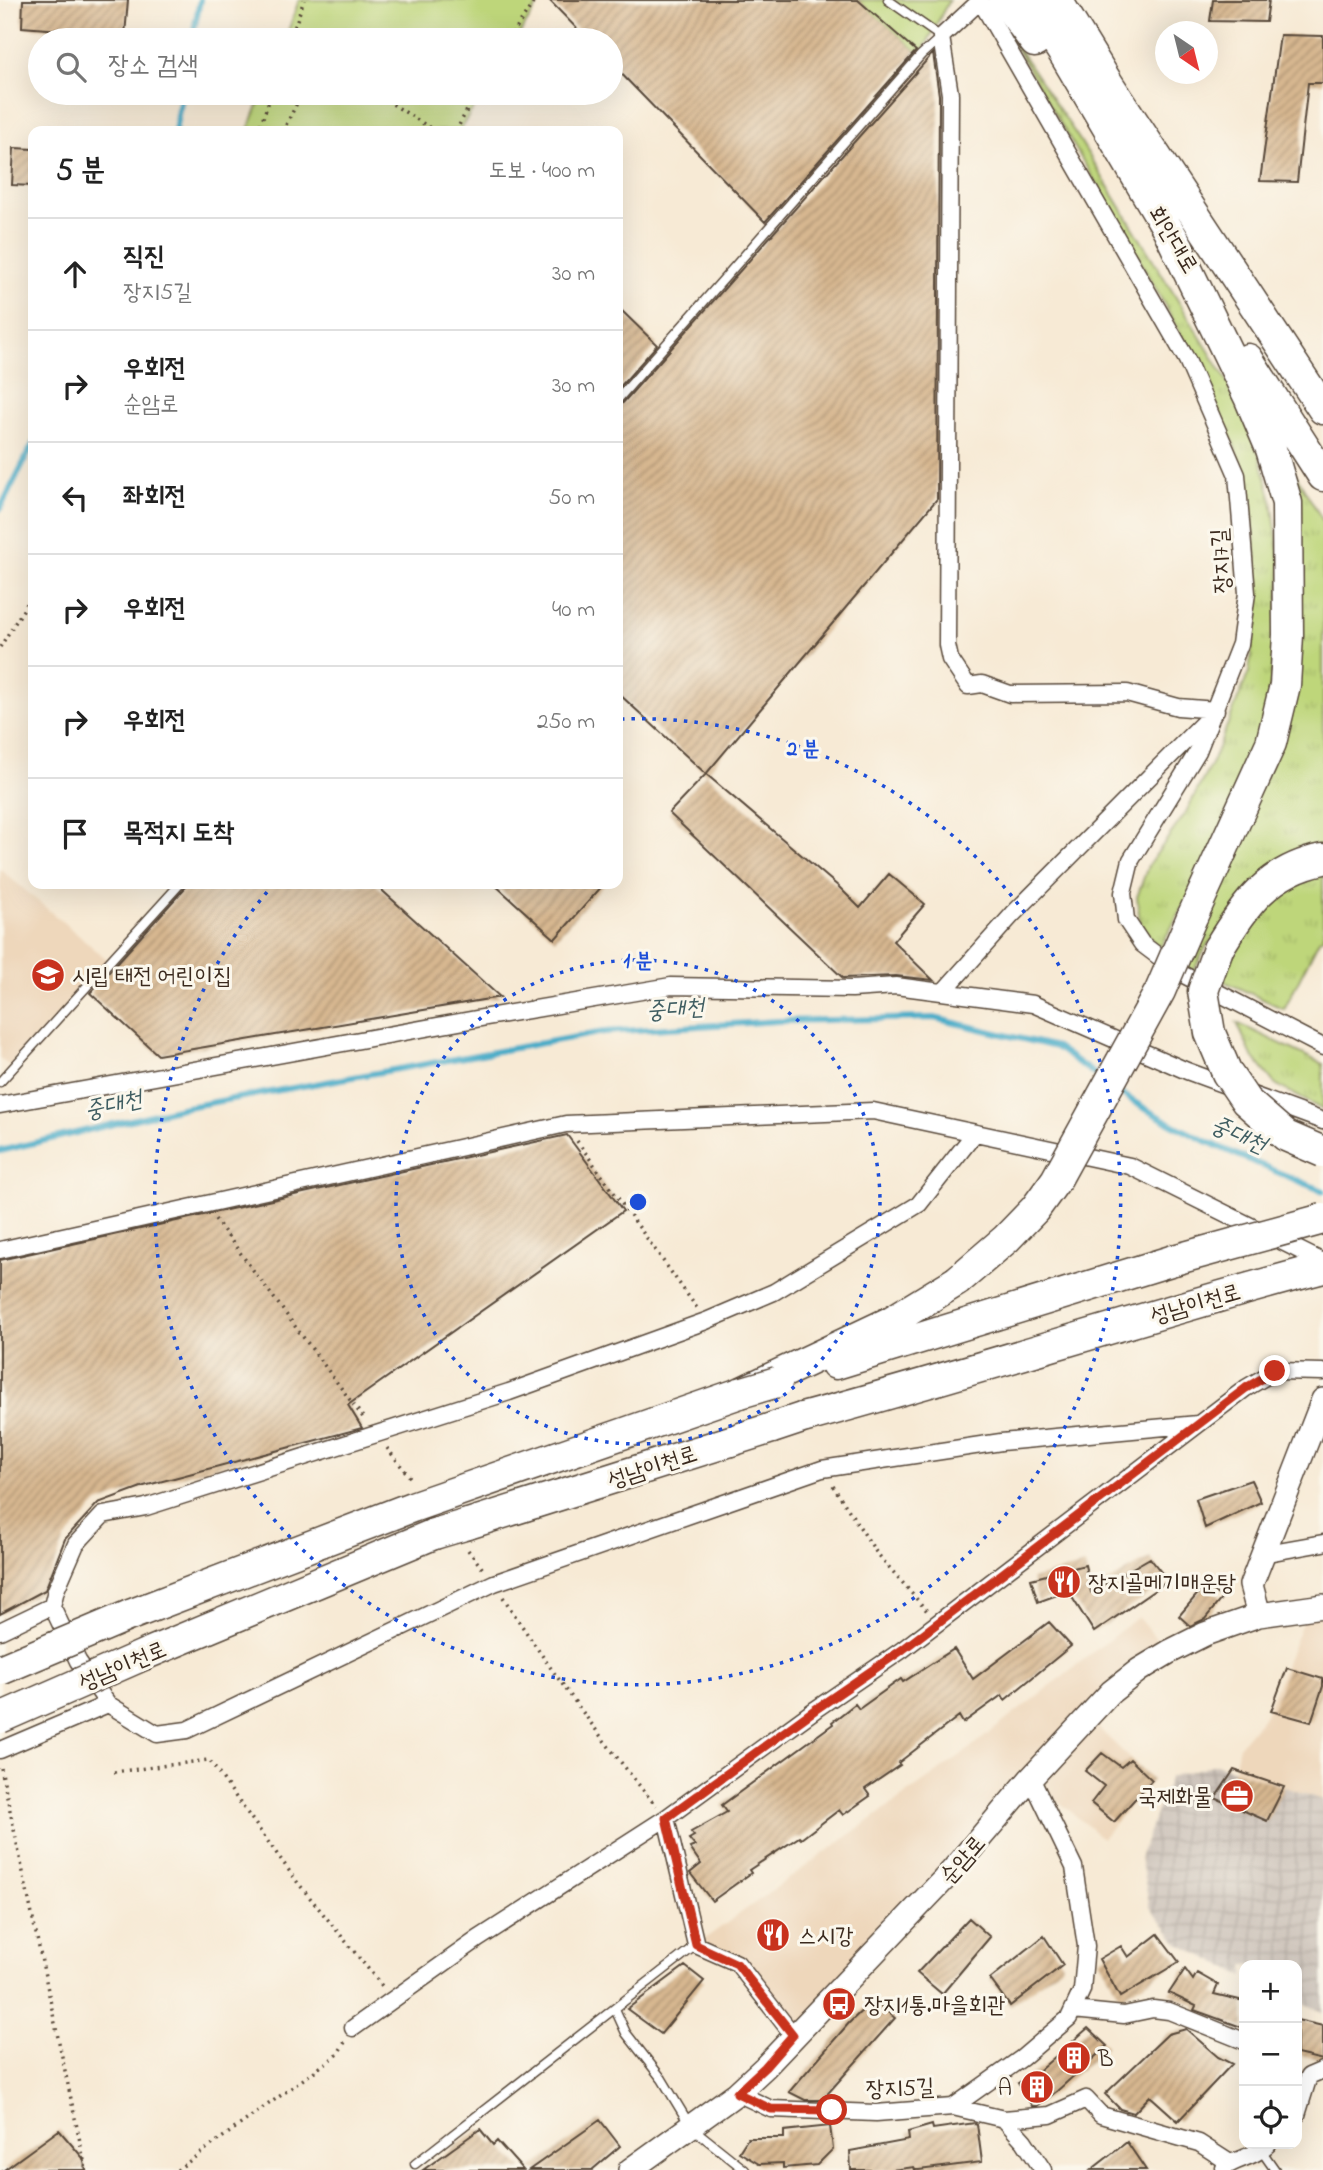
<!DOCTYPE html>
<html lang="ko">
<meta charset="utf-8">
<style>
:root{--surface:#fff;--page:#f6f6f6;--text:#222;--muted:#767676;--line:#e0e0e0}
body{margin:0;font-family:"Indie Flower","Poor Story",sans-serif;background:var(--page);color:var(--text)}
.controls{position:absolute;right:21px;bottom:21px;display:grid;overflow:hidden;border-radius:14px;box-shadow:0 7px 28px #0002}
.controls button{width:63px;height:63px;display:grid;place-items:center;padding:0;border:0;border-bottom:2px solid var(--line);background:var(--surface);color:var(--text);font:35px sans-serif}
.compass{position:absolute;left:1155px;top:21px;width:63px;height:63px;border-radius:50%;background:var(--surface);box-shadow:0 7px 28px #0002;rotate:145deg}
.stop{position:absolute;width:21px;height:21px;margin:-16px;border:5px solid #c8321e;border-radius:50%;background:#fff}
.stop.end{background:#c8321e;border-color:#fff;box-shadow:0 2px 7px #0008}
.list{margin:0;padding:0;list-style:none}
h2{display:flex;justify-content:space-between;align-items:center;height:91px;margin:0;padding:0 28px;font-size:30px}
h2 small{font-size:23px;font-weight:400;color:var(--muted)}
.list li{display:grid;grid-template-columns:46px 1fr auto;gap:21px;align-items:center;box-sizing:border-box;height:112px;padding:0 28px;border-top:2px solid var(--line)}
.list b{display:block;font-size:26px;white-space:nowrap}
.list p{margin:0;font-size:23px;white-space:nowrap;color:var(--muted)}
.list em{font-size:23px;font-style:normal;color:var(--muted)}
.icon{flex:none;width:38px;height:38px;fill:none;stroke:currentColor;stroke-width:2;stroke-linecap:round;stroke-linejoin:round}
.map{position:relative;flex:none;width:1323px;height:2170px;overflow:hidden}
.search{position:absolute;background:var(--surface);box-shadow:0 7px 28px #0002;left:28px;top:28px;width:595px;height:77px;display:flex;align-items:center;gap:18px;box-sizing:border-box;padding:0 24px;border-radius:38px;color:var(--muted);font-size:26px}
.panel{position:absolute;background:var(--surface);box-shadow:0 7px 28px #0002;left:28px;top:126px;width:595px;height:763px;border-radius:14px}
.map>svg:first-child{display:block}
.built{fill:#eed7bb}
.industrial{fill:url(#industrial-grid)}
.grass{fill:url(#grass-tufts);stroke:#7c804c;stroke-width:2}
.green{fill:#bed67a;stroke:#7c804c;stroke-width:2}
.lines{fill:none;stroke-linecap:round;stroke-linejoin:round}
.stream{stroke:#48acc8;stroke-width:6}
.building{fill:url(#building-hatch)}
.lane-casing{stroke:#574739;stroke-width:11}
.street-casing{stroke:#574739;stroke-width:19}
.secondary-casing{stroke:#574739;stroke-width:26}
.highway-casing{stroke:#574739;stroke-width:33}
.path{stroke:#574739;stroke-width:3.5;stroke-dasharray:2 5;stroke-linecap:butt}
.lane{stroke:#fff;stroke-width:8}
.street{stroke:#fff;stroke-width:16}
.secondary{stroke:#fff;stroke-width:23}
.highway{stroke:#fff;stroke-width:30}
.highway-bridge-casing{stroke:#574739;stroke-width:33;stroke-linecap:butt}
.highway-bridge{stroke:#fff;stroke-width:30}
.route{stroke:#c8321e;stroke-width:9}
.ring{fill:none;stroke:#1d4ed8;stroke-width:3.5;stroke-dasharray:3.5 7}
.labels{text-anchor:middle;stroke-width:6;stroke-linejoin:round;paint-order:stroke}
.street-label{font-size:23px;fill:#3b2a1e;stroke:#fbf7ec}
.poi-label{font-size:23px;fill:#3b2a1e;stroke:#fbf7ec;text-anchor:start}
.water-label{font-size:24px;font-style:italic;fill:#405e62;stroke:#fbf7ec}
.centre{fill:#1d4ed8;stroke:#fbf7ec;stroke-width:3.5}
.ring-label{font-size:21px;text-anchor:middle;font-weight:bold;fill:#1d4ed8;stroke:#fbf7ec;stroke-width:6;stroke-linejoin:round;paint-order:stroke}
</style>
<div class="map">
<svg width="1323" height="2170" viewBox="0 0 1323 2170">
<defs>
<pattern id="industrial-grid" width="8" height="8" patternUnits="userSpaceOnUse" patternTransform="scale(1.75)"><rect width="8" height="8" fill="#ccc2b9"/><path d="M0 4h8M4 0v8" fill="none" stroke="#b0a79f"/></pattern>
<pattern id="grass-tufts" width="24" height="20" patternUnits="userSpaceOnUse" patternTransform="scale(1.75)"><rect width="24" height="20" fill="#bed67a"/><path d="M3 7l-1-3M5 7V3M7 7l1-3M15 17l-1-3M17 17v-4M19 17l1-3" fill="none" stroke="#a4b869"/></pattern>
<pattern id="building-hatch" width="6" height="6" patternUnits="userSpaceOnUse" patternTransform="scale(1.75)"><rect width="6" height="6" fill="#d7b790"/><path d="M-1 1l2-2M0 6l6-6M5 7l2-2" fill="none" stroke="#b09575"/></pattern>
</defs>
<rect width="100%" height="100%" fill="#fbf7ec"/>
<filter id="ink" filterUnits="userSpaceOnUse"><feTurbulence type="fractalNoise" baseFrequency=".0143" numOctaves="2"/><feDisplacementMap in="SourceGraphic" scale="14" xChannelSelector="R" yChannelSelector="G"/><feConvolveMatrix kernelMatrix="1 2 1 2 8 2 1 2 1" color-interpolation-filters="sRGB"/></filter>
<filter id="wash" filterUnits="userSpaceOnUse"><feTurbulence type="fractalNoise" baseFrequency=".00686" numOctaves="4" result="noise"/><feDisplacementMap in="SourceGraphic" scale="28" xChannelSelector="R" yChannelSelector="G"/><feGaussianBlur stdDeviation="1.57" result="paint"/><feColorMatrix in="noise" values="0 0 0 0 0 0 0 0 0 0 0 0 0 0 0 0 0 1.4 0 .05"/><feComposite in="paint" operator="in"/></filter>
<g filter="url(#wash)">
<rect width="100%" height="100%" fill="#f7ead5"/>
<!-- built -->
<path class="built" d="M0,869L109,961L10,1066L0,1059Z
M1323,1606V1800L1234,1770L1239,1745L1265,1715L1308,1608Z
M1138,1617L1161,1644L1087,1717L1152,1780L1102,1838L1031,1778L793,2035L737,1964L696,1945L964,1753Z"/>
<!-- industrial -->
<path class="industrial" d="M1216,1764L1323,1800V2012L1297,2000V1965H1244V1976L1179,1944L1150,1907L1140,1856L1170,1777Z"/>
<!-- grass -->
<path class="grass" d="M999,19L1079,139L1237,397L1252,428L1272,500L1281,569L1267,722L1201,876L1159,949L1140,923L1137,897L1148,866L1185,814L1213,760L1249,672L1259,585L1250,493L1237,451L1198,365L1110,207Z
M1280,448L1323,521V851L1207,945L1193,972L1181,964L1281,738Z
M1323,871V937L1319,940L1284,1009L1221,980L1233,945L1278,890Z
M1237,1023L1323,1064V1110L1275,1084L1251,1054Z"/>
<!-- green -->
<path class="green" d="M299,0H541L516,40H285Z
M857,0H949L921,55Z
M263,93H483L459,131H248Z"/>
<g class="lines">
<!-- stream -->
<path class="stream" d="M192,40L200,0
M175,131L182,93
M0,509L33,444
M1115,1089C1178,1134 1252,1161 1323,1191
M0,1151L181,1108L604,1032L778,1021L934,1018L1056,1047L1103,1080"/>
</g>
<g id="blocks">
<!-- building -->
<path class="building" d="M23,0H128L125,35L22,27Z
M549,0H858L916,51L765,222L611,63V40H588Z
M1213,0H1269L1266,22L1210,21Z
M1280,35L1323,36V83H1308L1297,182L1260,181Z
M933,53L939,95L937,499L706,774L618,693V405L623,403Z
M14,148L33,149V186L12,185Z
M618,307L657,345L618,389Z
M706,774L839,887L860,908L889,874L925,904L893,941L933,980L896,976L843,978L669,813Z
M186,884H375L500,997L158,1055L90,993L185,888Z
M494,884H604L555,939Z
M567,1135L623,1211L348,1405L362,1428L144,1486L98,1503L65,1539L45,1590L0,1614V1260Z
M1251,1480L1261,1502L1205,1528L1196,1499Z
M1150,1558L1168,1581L1094,1632L1068,1591L1038,1602L1031,1579L1085,1565L1091,1592Z
M1205,1585L1222,1598L1205,1619L1190,1626L1179,1616Z
M1049,1622L1071,1646L1005,1700L1002,1695L963,1723L959,1716L898,1763L900,1765L865,1789L870,1796L843,1815L839,1810L801,1839L799,1837L749,1870L751,1873L712,1901L690,1873L701,1864L690,1848L695,1846L689,1839L694,1836L691,1832L727,1812L722,1805L833,1724L832,1722L855,1704L859,1709L901,1679L903,1682L954,1649L973,1679Z
M1287,1668L1323,1679V1686L1311,1722L1271,1711Z
M1102,1753L1121,1767L1130,1759L1152,1780L1114,1822L1091,1803L1104,1786L1085,1771Z
M1234,1770L1284,1787L1267,1821L1215,1798Z
M969,1918L990,1937L942,1994L917,1973Z
M1158,1934L1179,1962L1120,1997L1099,1959L1121,1946L1128,1957Z
M1044,1936L1063,1965L1010,2006L990,1979Z
M685,1966L704,1981L661,2034L627,2009Z
M1185,1969L1193,1980L1197,1973L1218,1985L1214,1994L1244,2001V2028L1194,2010L1196,2006L1169,1993Z
M873,2000L895,2018L822,2100H805L789,2092L849,2023Z
M1297,2020L1323,2026V2060L1297,2054Z
M1088,2028L1107,2046L1057,2091L1037,2106H1032L1018,2083L1041,2069Z
M1186,2029L1218,2057L1232,2064L1178,2121L1150,2096L1134,2113L1120,2109L1105,2094L1168,2034Z
M600,2120L620,2146L592,2170H529Z
M975,2123L977,2124L982,2162L919,2170H915L914,2167L892,2170H851L850,2151L909,2140L908,2132L932,2125L933,2129Z
M830,2126L833,2149L817,2165L783,2168V2163L759,2164L739,2152L748,2138H784V2131Z
M480,2129L493,2145L497,2141L523,2170H423Z
M59,2130L83,2158L86,2170H4Z
M1127,2142L1146,2170H1091Z"/>
</g>
</g>
<g filter="url(#ink)">
<use href="#blocks" fill-opacity="0" stroke="#574739" stroke-width="2"/>
<g class="lines">
<!-- lane casing -->
<g class="lane-casing">
<path id="lane" d="M618,399L921,55L941,37L888,0
M0,1082L180,884
M615,2009L626,2033L662,2079L691,2127L745,2170
M1261,2150L1275,2170
M415,2164L696,1945"/>
</g>
<!-- street casing -->
<g class="street-casing">
<path id="street" d="M980,0L1187,360L1237,475L1247,593L1240,644L1198,751L1131,860L1123,893L1126,920L1142,944L1182,974L1323,1047
M981,0L941,37L950,94L947,645L950,659L968,686L982,684L1010,694L1127,693L1178,707L1216,710
M943,992L1013,914L1209,717
M0,1105L487,1017L671,986L852,989L896,986L1033,1004L1187,1071L1323,1121
M975,1133L919,1204L774,1292L706,1321L509,1392L146,1507L103,1515L76,1544L56,1590L52,1606L78,1661L108,1704L157,1734L187,1730L494,1583L822,1469L1001,1442L1198,1424
M0,1250L566,1124L873,1111L1130,1166L1323,1262
M1262,1554L1323,1543
M0,1631L52,1606
M0,1750L108,1704
M666,1818L696,1945L737,1963L793,2035
M1073,2010L1124,2015L1153,2009L1169,2011L1244,2041
M353,2028L478,1939L666,1818L816,1709L902,1650L1246,1388L1275,1371L1323,1372
M737,2093L771,2109L876,2113L953,2107L1004,2119L1024,2141L1043,2170
M953,2107L1022,2058L1069,2018L1082,1990L1086,1946L1074,1867L1031,1778
M1297,2115L1309,2076L1323,2070
M1004,2119L1050,2115L1086,2099L1101,2115L1199,2143L1230,2163
M1224,2168C1236,2158 1254,2158 1268,2144"/>
</g>
<!-- secondary casing -->
<g class="secondary-casing">
<path id="secondary" d="M1259,1615L1251,1585L1323,1400
M630,2170L737,2093L765,2067L952,1871L1031,1778L1111,1692L1139,1670L1169,1652L1205,1634L1259,1615L1323,1606"/>
</g>
<!-- highway casing -->
<g class="highway-casing">
<path id="highway" d="M1004,0L1035,42
M1029,0L1066,57L1179,248
M1057,0L1109,85L1323,409
M1169,232L1249,397L1271,449L1287,503L1288,635L1285,685L1271,743L1192,917
M1248,359L1323,476
M1218,949C1245,904 1269,870 1323,859
M836,1364L1174,1260
M802,1418C977,1371 1148,1314 1323,1268
M468,1524L772,1428
M130,1615L412,1507L740,1393L890,1322L957,1281
M146,1654L434,1534"/>
</g>
<!-- path -->
<path class="path" d="M290,40L304,0
M509,40L535,0
M375,93L435,131
M258,131L272,93
M283,131L302,93
M456,131L476,93
M0,647L33,594
M577,1141L697,1308
M215,1219L365,1420
M387,1448L413,1481
M833,1486L876,1552L927,1611
M468,1550L483,1569
M503,1597C550,1670 601,1739 656,1806
M1,1768L86,2170
M114,1772L209,1760L298,1883L383,1987
M177,2170L337,2055L345,2042"/>
<!-- lane -->
<use href="#lane" class="lane"/>
<!-- street -->
<use href="#street" class="street"/>
<!-- secondary -->
<use href="#secondary" class="secondary"/>
<!-- highway -->
<use href="#highway" class="highway"/>
<!-- highway-bridge casing -->
<g class="highway-bridge-casing">
<path id="highway-bridge" d="M1218,949L1203,991L1210,1033L1227,1073L1246,1101L1286,1136L1323,1152
M1174,1260L1323,1219
M957,1281L1006,1239L1035,1209L1056,1180L1160,991L1192,917
M740,1393L777,1382
M772,1428L802,1418
M434,1534L468,1524
M0,1670L130,1615
M0,1718L146,1654"/>
</g>
<!-- highway-bridge -->
<use href="#highway-bridge" class="highway-bridge"/>
</g>
</g>
<g class="lines" filter="url(#ink)">
<!-- route -->
<path class="route" d="M832,2110L771,2109L737,2093L765,2067L793,2035L737,1964L696,1945L666,1818L816,1709L902,1650L1246,1388L1275,1371"/>
</g>
<!-- distance rings -->
<g class="ring">
<circle cx="638" cy="1202" r="242"/>
<path d="M621 719A483 483 0 1 1 273 885"/>
</g>
<!-- icons -->
<defs>
<g id="school-disc" transform="scale(1.75)"><circle r="9.5" fill="#c8321e" stroke="#fbf7ec"/><path d="M0-5L7-2L0 1L-7-2ZM-4 1L0 2.5L4 1V4Q0 6-4 4Z" fill="#fff"/></g>
<g id="restaurant-disc" transform="scale(1.75)"><circle r="9.5" fill="#c8321e" stroke="#fbf7ec"/><path d="M-5-6h1v4h1v-4h1v4h1v-4h1v5L-1.5 .5V6h-2V.5L-5-1ZM5-6V6H3V1.5H1.5Q1.5-4 5-6Z" fill="#fff"/></g>
<g id="office-disc" transform="scale(1.75)"><circle r="9.5" fill="#c8321e" stroke="#fbf7ec"/><path d="M-6-3h4V-5.5h4V-3h4V5H-6ZM-1-4.5V-3h2v-1.5ZM-6 0V1H6V0Z" fill="#fff"/></g>
<g id="bus-disc" transform="scale(1.75)"><circle r="9.5" fill="#c8321e" stroke="#fbf7ec"/><path d="M-5-6H5V4H4V6H2V4H-2V6H-4V4H-5ZM-3.5-4V0h7V-4ZM-3.5 1.2v1.5H-2V1.2ZM2 1.2v1.5H3.5V1.2Z" fill="#fff"/></g>
<g id="building-disc" transform="scale(1.75)"><circle r="9.5" fill="#c8321e" stroke="#fbf7ec"/><path d="M-4-6H4V6H1V3H-1V6H-4ZM-2.5-4.3h1.7v1.8h-1.7ZM.8-4.3h1.7v1.8H.8ZM-2.5-1h1.7V.8h-1.7ZM.8-1h1.7V.8H.8Z" fill="#fff"/></g>
</defs>
<g fill-rule="evenodd">
<use href="#school-disc" x="48" y="975"/>
<use href="#restaurant-disc" x="1064" y="1582"/>
<use href="#office-disc" x="1237" y="1796"/>
<use href="#restaurant-disc" x="773" y="1935"/>
<use href="#bus-disc" x="839" y="2004"/>
<use href="#building-disc" x="1074" y="2058"/>
<use href="#building-disc" x="1037" y="2087"/>
</g>
<g class="labels">
<!-- street labels -->
<g class="street-label">
<text transform="translate(1174 239) rotate(59)" y="8">회안대로</text>
<text transform="translate(1220 561) rotate(-93)" y="8">장지7길</text>
<text transform="translate(1195 1303) rotate(-16)" y="8">성남이천로</text>
<text transform="translate(652 1466) rotate(-18)" y="8">성남이천로</text>
<text transform="translate(122 1665) rotate(-23)" y="8">성남이천로</text>
<text transform="translate(962 1859) rotate(-49)" y="8">순암로</text>
<text transform="translate(900 2087) rotate(-2)" y="8">장지5길</text>
</g>
<!-- poi labels -->
<g class="poi-label">
<text x="72" y="983">시립 태전 어린이집</text>
<text x="1088" y="1590">장지골메기매운탕</text>
<text x="1212" y="1804" text-anchor="end">국제화물</text>
<text x="798" y="1943">스시강</text>
<text x="864" y="2012">장지1통.마을회관</text>
<text x="1098" y="2066">B</text>
<text x="1012" y="2095" text-anchor="end">A</text>
</g>
<!-- water labels -->
<g class="water-label">
<text transform="translate(675 1008) rotate(-4)" y="8">중대천</text>
<text transform="translate(113 1104) rotate(-13)" y="8">중대천</text>
<text transform="translate(1239 1134) rotate(24)" y="8">중대천</text>
</g>
</g>
<circle cx="638" cy="1202" r="10" class="centre"/>
<g class="ring-label">
<text x="803" y="755">2 분</text>
<text x="638" y="967">1 분</text>
</g>
</svg>
<div class="controls">
<button>+</button>
<button>−</button>
<button><svg class="icon" aria-label="locate" viewBox="0 0 24 24"><circle cx="12" cy="12" r="6"/><path d="M12 2v4M12 18v4M2 12h4M18 12h4"/></svg></button>
</div>
<svg class="compass" viewBox="-18 -18 36 36"><path d="M0-13l5 13h-10z" fill="#e53935"/><path d="M0 13l5-13h-10z" fill="#767676"/></svg>
<div class="stop" style="left:832px;top:2110px"></div>
<div class="stop end" style="left:1275px;top:1371px"></div>
<div class="search"><svg class="icon" aria-label="search" viewBox="0 0 24 24"><circle cx="10" cy="10" r="6"/><path d="M15 15l6 6"/></svg>장소 검색</div>
<section class="panel">
<h2>5 분<small>도보 · 400 m</small></h2>
<ul class="list">
<li><svg class="icon" aria-label="ahead" viewBox="0 0 24 24"><path d="M12 20V5M6 11l6-6 6 6"/></svg><div><b>직진</b><p>장지5길</p></div><em>30 m</em></li>
<li><svg class="icon" aria-label="right" viewBox="0 0 24 24"><path d="M7 20v-9h11M14 6l5 5-5 5"/></svg><div><b>우회전</b><p>순암로</p></div><em>30 m</em></li>
<li><svg class="icon" aria-label="left" viewBox="0 0 24 24"><path d="M17 20v-9H6M10 6l-5 5 5 5"/></svg><div><b>좌회전</b></div><em>50 m</em></li>
<li><svg class="icon" aria-label="right" viewBox="0 0 24 24"><path d="M7 20v-9h11M14 6l5 5-5 5"/></svg><div><b>우회전</b></div><em>40 m</em></li>
<li><svg class="icon" aria-label="right" viewBox="0 0 24 24"><path d="M7 20v-9h11M14 6l5 5-5 5"/></svg><div><b>우회전</b></div><em>250 m</em></li>
<li><svg class="icon" aria-label="arrive" viewBox="0 0 24 24"><path d="M6 21V4h12l-3 4 3 4H6"/></svg><div><b>목적지 도착</b></div></li>
</ul>
</section>
</div>
